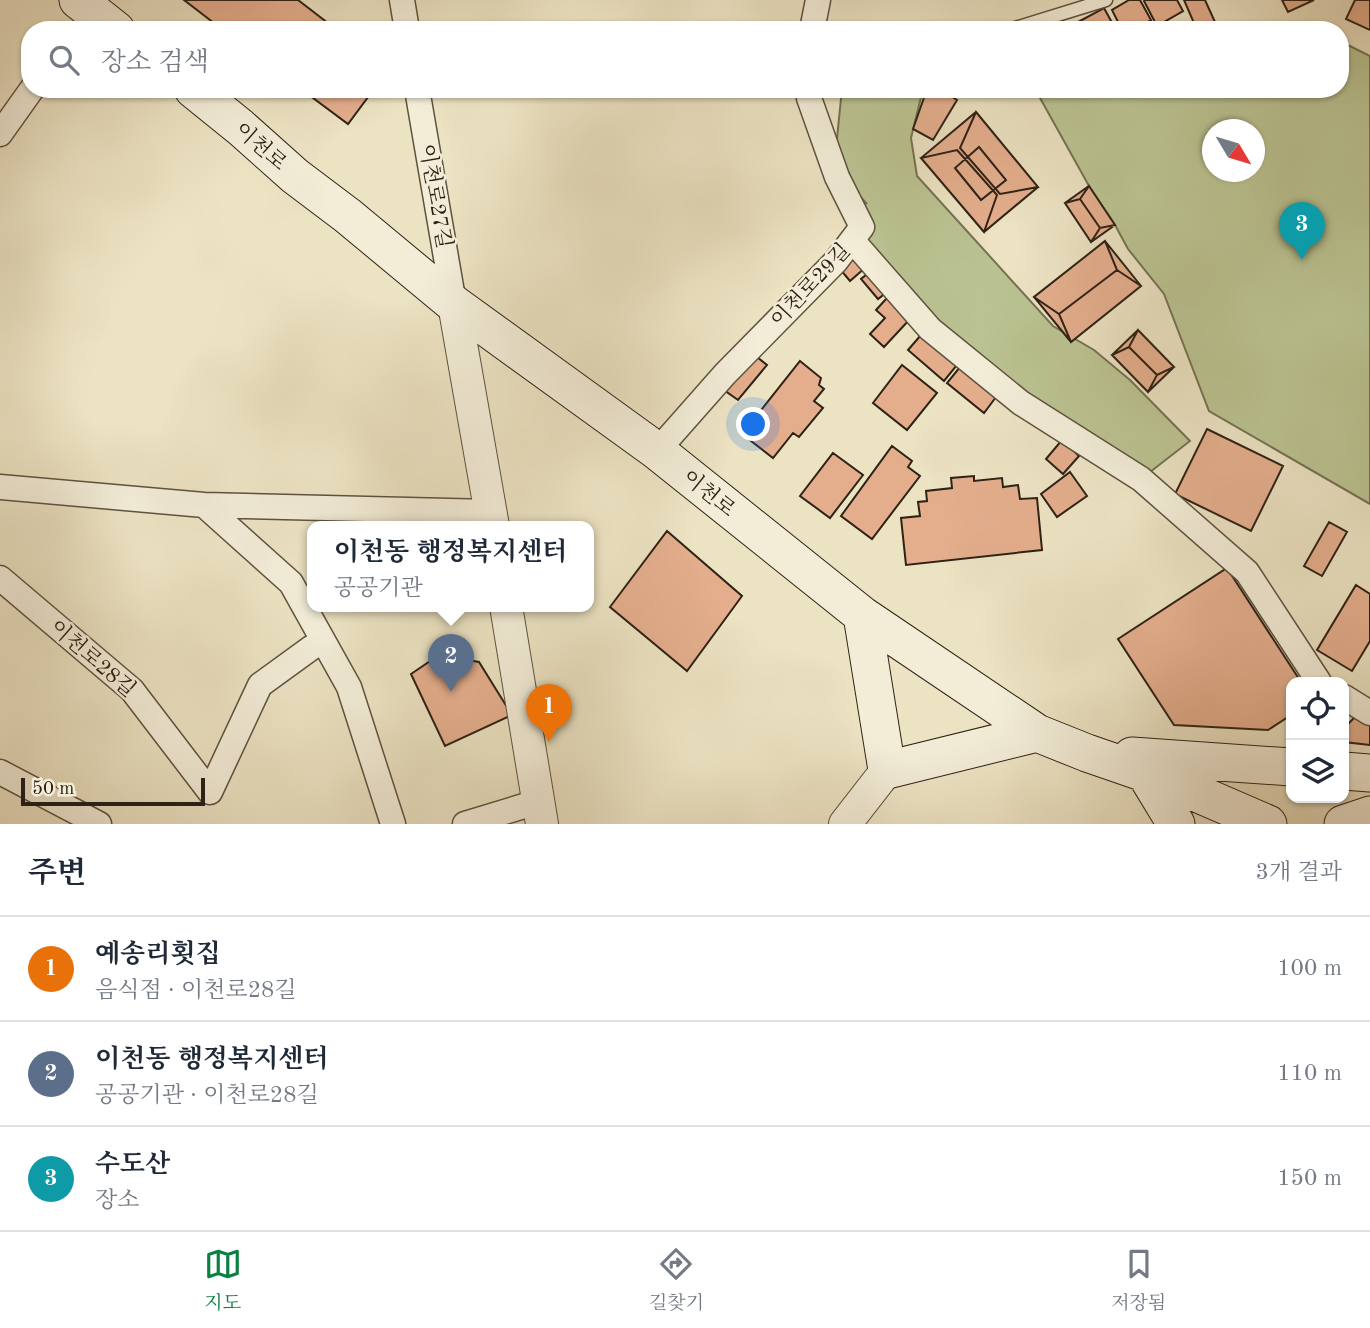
<!DOCTYPE html>
<html lang="ko">
<meta charset="utf-8">
<style>
:root{--surface:#fff;--page:#f2f2f3;--text:#1f2937;--muted:#747a83;--line:#e0e1e3;--accent:#0b8043}
body{margin:0;font-family:"Old Standard TT","Noto Serif KR",serif;background:var(--page);color:var(--text)}
.controls{position:absolute;right:21px;bottom:21px;display:grid;overflow:hidden;border-radius:14px;box-shadow:0 2px 5px #0004}
.controls button{width:63px;height:63px;display:grid;place-items:center;padding:0;border:0;border-bottom:2px solid var(--line);background:var(--surface);color:var(--text);font:35px sans-serif}
.compass{position:absolute;left:1202px;top:119px;width:63px;height:63px;border-radius:50%;background:var(--surface);box-shadow:0 2px 5px #0004;rotate:128deg}
.scale{position:absolute;left:21px;bottom:18px;width:184px;box-sizing:border-box;padding-left:7px;border:4px solid #2e2115;border-top:0;font-size:19px;line-height:24px;white-space:nowrap;color:#2e2115;-webkit-text-stroke:5px #f3edd8;paint-order:stroke}
.you{position:absolute;left:754px;top:425px;width:24px;height:24px;margin:-18px;border:5px solid #fff;border-radius:50%;background:#1a73e8;box-shadow:0 0 0 10px #1a73e833}
.badge{display:grid;place-items:center;width:46px;height:46px;border-radius:50%;background:var(--accent);color:#fff;font-size:23px;font-weight:700}
.pin{position:absolute;translate:-50% -58px;filter:drop-shadow(0 2px 4px #0008)}
.pin::after{content:'';position:absolute;top:37px;width:24px;height:21px;background:inherit;clip-path:polygon(0 0,100% 0,50% 100%)}
.popup{position:absolute;left:307px;top:521px;width:287px;height:91px;box-sizing:border-box;display:grid;place-content:center;border-radius:14px;background:var(--surface);filter:drop-shadow(0 2px 5px #0005);font-size:23px;white-space:nowrap;color:var(--muted)}
.popup b{font-size:26px;color:var(--text)}
.popup::after{content:'';position:absolute;left:50%;top:100%;margin-left:-14px;border:14px solid transparent;border-top-color:var(--surface)}
.list{margin:0;padding:0;list-style:none}
h2{display:flex;justify-content:space-between;align-items:center;height:91px;margin:0;padding:0 28px;font-size:30px}
h2 small{font-size:23px;font-weight:400;color:var(--muted)}
.list li{display:grid;grid-template-columns:46px 1fr auto;gap:21px;align-items:center;box-sizing:border-box;height:105px;padding:0 28px;border-top:2px solid var(--line)}
.list b{display:block;font-size:26px;white-space:nowrap}
.list p{margin:0;font-size:23px;white-space:nowrap;color:var(--muted)}
.list em{font-size:23px;font-style:normal;color:var(--muted)}
.icon{flex:none;width:38px;height:38px;fill:none;stroke:currentColor;stroke-width:2;stroke-linecap:round;stroke-linejoin:round}
.map{position:relative;flex:none;width:1370px;height:824px;overflow:hidden}
.search{position:absolute;background:var(--surface);box-shadow:0 2px 5px #0004;left:21px;right:21px;top:21px;height:77px;display:flex;align-items:center;gap:18px;box-sizing:border-box;padding:0 24px;border-radius:28px;color:var(--muted);font-size:26px}
.sheet{height:406px;background:var(--surface)}
nav{display:flex;justify-content:space-around;align-items:center;box-sizing:border-box;height:98px;border-top:2px solid var(--line);background:var(--surface);font-size:19px;color:var(--muted)}
nav a{display:grid;justify-items:center;gap:4px}
nav .on{color:var(--accent)}
.map>svg:first-child{display:block}
.green{fill:#bbc392;stroke:#747254;stroke-width:2;fill-rule:evenodd}
.building{fill:#e4ae8d;stroke:#2e2115;stroke-width:2}
.lines{fill:none;stroke-linecap:round;stroke-linejoin:round}
.service-casing{stroke:#5e5240;stroke-width:15}
.minor-casing{stroke:#5e5240;stroke-width:27}
.tertiary-casing{stroke:#5e5240;stroke-width:34}
.secondary-casing{stroke:#2e2115;stroke-width:39}
.service{stroke:#f3edd8;stroke-width:12}
.minor{stroke:#f3edd8;stroke-width:24}
.tertiary{stroke:#f3edd8;stroke-width:32}
.secondary{stroke:#f3edd8;stroke-width:37}
.labels{text-anchor:middle;stroke-width:5;stroke-linejoin:round;paint-order:stroke}
.street-label{font-size:21px;fill:#2e2115;stroke:#f3edd8}
</style>
<div class="map">
<svg width="1370" height="824" viewBox="0 0 1370 824">
<rect width="100%" height="100%" fill="#ece3c3"/>
<filter id="stains"><feTurbulence type="fractalNoise" baseFrequency=".00286" numOctaves="4"/><feColorMatrix values="0 0 0 0 .2 0 0 0 0 .09 0 0 0 0 .02 0 0 0 .5 -.17"/></filter>
<radialGradient id="worn" r=".72"><stop offset=".6" stop-color="#630" stop-opacity="0"/><stop offset="1" stop-color="#630" stop-opacity=".3"/></radialGradient>
<!-- green -->
<path class="green" d="M1340,41L1370,56V504L1209,411L1164,294L1128,249L1115,225L1089,186L1035,89H1340ZM1212,130H1254V172H1212Z
M842,89H923L911,138L917,176L1053,326L1094,350L1130,380L1190,441L1141,479L1021,403L852,240L837,177L867,204L834,168Z"/>
<!-- building -->
<path class="building" d="M184,0H298L337,30H223Z
M1129,0H1140L1151,20L1133,30H1122L1112,10Z
M1145,0H1177L1183,11L1157,26L1144,1Z
M1184,0H1205L1215,22L1197,30Z
M1282,0H1314L1288,12Z
M1355,0H1370V30L1346,19Z
M1104,8L1116,30H1082L1078,22Z
M301,89H374L348,124Z
M927,89H940L957,100L933,140L913,129Z
M976,112L1038,187L984,232L921,158Z
M976,112L1038,187L1000,194L960,148Z
M979,147L1006,180L981,200L955,168Z
M957,150L997,195L984,232L921,158Z
M1089,186L1115,225L1091,242L1065,203Z
M1089,186L1115,225L1100,228L1080,199Z
M1080,199L1100,228L1091,242L1065,203Z
M1105,241L1141,286L1071,342L1034,297Z
M1105,241L1117,270L1059,314L1034,297Z
M855,255L866,267L850,281L839,268Z
M1117,270L1141,286L1071,342L1059,314Z
M871,271L887,292L878,299L861,279Z
M887,298L910,319L884,347L870,334L885,318L876,310Z
M1138,330L1174,367L1148,392L1112,355Z
M1138,330L1174,367L1157,375L1129,347Z
M921,335L957,365L944,381L908,350Z
M1129,347L1157,375L1148,392L1112,355Z
M757,357L767,365L738,400L724,390Z
M800,361L821,378L819,385L824,389L814,401L823,408L799,437L793,433L773,458L742,434Z
M902,365L937,393L907,430L873,403Z
M960,367L996,397L984,413L947,383Z
M1207,429L1283,466L1251,531L1175,494Z
M1062,440L1079,456L1063,474L1046,459Z
M892,446L912,461L908,467L920,476L872,539L841,516Z
M833,453L863,475L830,518L800,496Z
M1070,472L1087,496L1057,517L1041,494Z
M974,476V481L1002,478L1003,487L1018,485L1020,499L1037,498L1042,550L906,565L901,518L920,516L918,502L927,501L926,491L952,488L951,478Z
M1329,522L1347,532L1322,576L1304,566Z
M667,531L742,596L687,671L610,607Z
M1227,568L1301,682H1291V715L1268,730L1174,725L1118,639Z
M1356,585L1370,594V641L1352,671L1317,650Z
M439,655L479,662L512,715L445,746L411,674Z
M1360,712L1370,718V745L1344,742V728Z"/>
<g class="lines">
<!-- service casing -->
<g class="service-casing">
<path id="service" d="M1009,30L1106,0"/>
</g>
<!-- minor casing -->
<g class="minor-casing">
<path id="minor" d="M402,0L407,30
M812,30L818,0
M417,89L454,304
M0,134L32,89
M852,240L930,329L1021,403L1141,479L1247,572L1319,682
M657,451L725,374L836,261L862,227L837,177L809,98L808,89
M0,487L204,505L490,512
M204,505L291,583L349,687L393,824
M0,578L132,690L210,792L260,685L311,648L323,641
M1344,697L1370,713
M0,772L99,824
M465,824L537,802"/>
</g>
<!-- tertiary casing -->
<g class="tertiary-casing">
<path id="tertiary" d="M454,304L493,526
M506,606L542,824
M845,824L887,770"/>
</g>
<!-- secondary casing -->
<g class="secondary-casing">
<path id="secondary" d="M78,0L116,30
M193,89L240,127L295,176L348,216L454,304L657,451L862,615L1037,733L1087,753L1171,782L1268,824
M862,615L887,770L1037,733
M1132,756L1291,767
M1344,771L1370,773
M1145,773L1176,824
M1343,824L1370,815"/>
</g>
<!-- service -->
<use href="#service" class="service"/>
<!-- minor -->
<use href="#minor" class="minor"/>
<!-- tertiary -->
<use href="#tertiary" class="tertiary"/>
<!-- secondary -->
<use href="#secondary" class="secondary"/>
</g>
<g class="labels">
<!-- street labels -->
<g class="street-label">
<text transform="translate(261 146) rotate(41)" y="7">이천로</text>
<text transform="translate(436 196) rotate(80)" y="7">이천로27길</text>
<text transform="translate(810 285) rotate(-47)" y="7">이천로29길</text>
<text transform="translate(709 493) rotate(39)" y="7">이천로</text>
<text transform="translate(93 658) rotate(41)" y="7">이천로28길</text>
</g>
</g>
<rect width="100%" height="100%" filter="url(#stains)"/>
<rect width="100%" height="100%" fill="url(#worn)"/>
</svg>
<div class="controls">
<button><svg class="icon" aria-label="locate" viewBox="0 0 24 24"><circle cx="12" cy="12" r="6"/><path d="M12 2v4M12 18v4M2 12h4M18 12h4"/></svg></button>
<button><svg class="icon" aria-label="layers" viewBox="0 0 24 24"><path d="M12 4l9 5-9 5-9-5zM3 14l9 5 9-5"/></svg></button>
</div>
<svg class="compass" viewBox="-18 -18 36 36"><path d="M0-13l5 13h-10z" fill="#e53935"/><path d="M0 13l5-13h-10z" fill="#747a83"/></svg>
<div class="scale">50 m</div>
<div class="you"></div>
<div class="pin badge" style="left:549px;top:742px;background:#e8710a">1</div>
<div class="pin badge" style="left:451px;top:692px;background:#5c6f8a">2</div>
<div class="popup"><b>이천동 행정복지센터</b>공공기관</div>
<div class="pin badge" style="left:1302px;top:260px;background:#0f9aa8">3</div>
<div class="search"><svg class="icon" aria-label="search" viewBox="0 0 24 24"><circle cx="10" cy="10" r="6"/><path d="M15 15l6 6"/></svg>장소 검색</div>
</div>
<section class="sheet">
<h2>주변<small>3개 결과</small></h2>
<ul class="list">
<li><span class="badge" style="background:#e8710a">1</span><div><b>예송리횟집</b><p>음식점 · 이천로28길</p></div><em>100 m</em></li>
<li><span class="badge" style="background:#5c6f8a">2</span><div><b>이천동 행정복지센터</b><p>공공기관 · 이천로28길</p></div><em>110 m</em></li>
<li><span class="badge" style="background:#0f9aa8">3</span><div><b>수도산</b><p>장소</p></div><em>150 m</em></li>
</ul>
</section>
<nav>
<a class="on"><svg class="icon" aria-label="map" viewBox="0 0 24 24"><path d="M3 6l6-2 6 2 6-2v14l-6 2-6-2-6 2zM9 4v14M15 6v14"/></svg>지도</a>
<a><svg class="icon" aria-label="directions" viewBox="0 0 24 24"><path d="M12 3l9 9-9 9-9-9zM9 14v-3h6M13 9l2 2-2 2"/></svg>길찾기</a>
<a><svg class="icon" aria-label="saved" viewBox="0 0 24 24"><path d="M7 4h10v16l-5-4-5 4z"/></svg>저장됨</a>
</nav>
